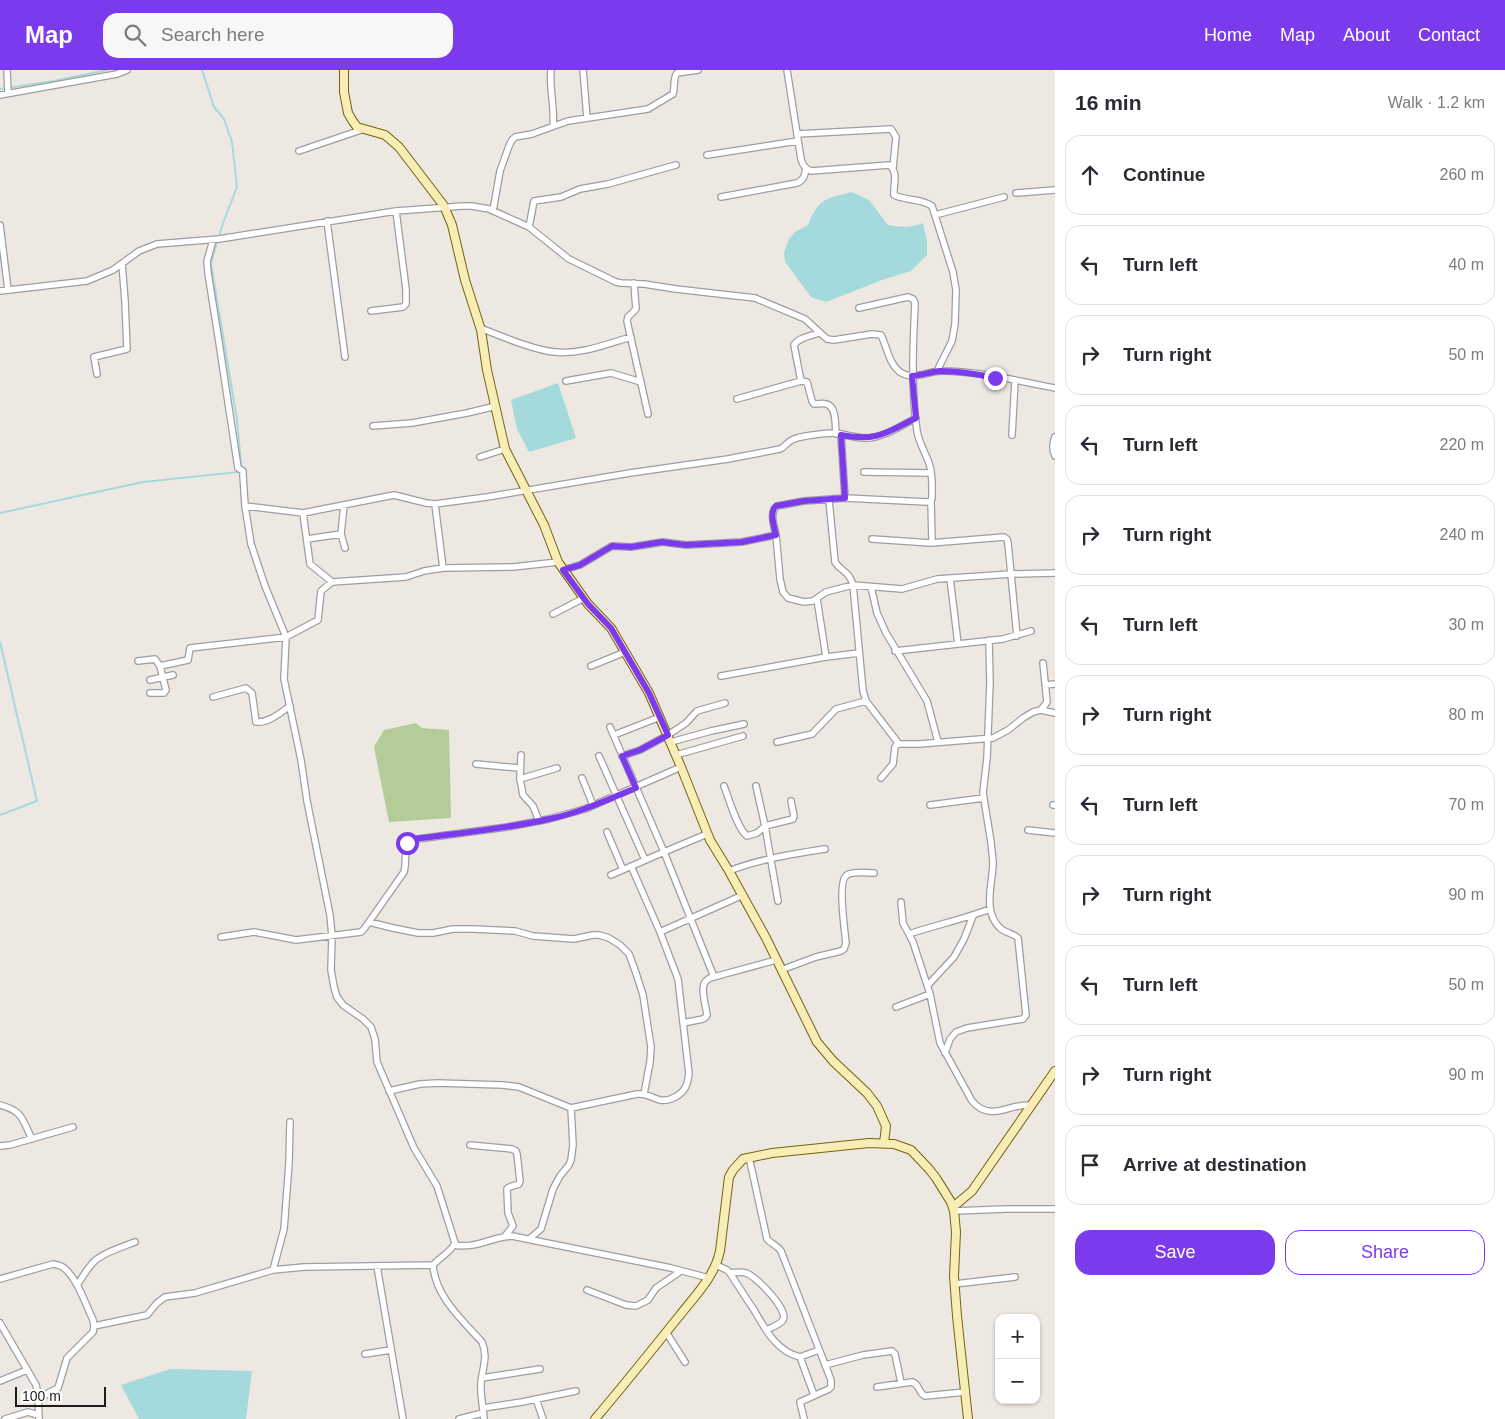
<!DOCTYPE html>
<meta charset="utf-8">
<style>
:root{--surface:#fff;--page:#f7f7f7;--text:#2b2b33;--muted:#7c7c81;--line:#e1e1e2;--accent:#7c3aed}
body{margin:0;font-family:Arial,sans-serif;background:var(--page);color:var(--text)}
.controls{position:absolute;right:15px;bottom:15px;display:grid;overflow:hidden;border-radius:10px;box-shadow:0 1px 4px #0004}
.controls button{width:45px;height:45px;display:grid;place-items:center;padding:0;border:0;border-bottom:1px solid var(--line);background:var(--surface);color:var(--text);font:25px sans-serif}
.scale{position:absolute;left:15px;bottom:12px;width:91px;box-sizing:border-box;padding-left:5px;border:2px solid #1d1d1d;border-top:0;font-size:14px;line-height:18px;white-space:nowrap;color:#1d1d1d;-webkit-text-stroke:4px #fff;paint-order:stroke}
.stop{position:absolute;width:15px;height:15px;margin:-11px;border:4px solid #7c3aed;border-radius:50%;background:#fff}
.stop.end{background:#7c3aed;border-color:#fff;box-shadow:0 1px 5px #0008}
.list{margin:0;padding:0;list-style:none}
h2{display:flex;justify-content:space-between;align-items:center;height:65px;margin:0;padding:0 20px;font-size:21px}
h2 small{font-size:16px;font-weight:400;color:var(--muted)}
.list li{display:grid;grid-template-columns:32px 1fr auto;gap:15px;align-items:center;box-sizing:border-box;height:80px;margin:0 10px 10px;padding:0 10px;border:1px solid var(--line);border-radius:15px}
.list b{display:block;font-size:19px;white-space:nowrap}
.list em{font-size:16px;font-style:normal;color:var(--muted)}
.actions{display:flex;gap:10px;padding:15px 20px}
.actions a{flex:1;padding:11px 0;border:1px solid var(--accent);border-radius:15px;text-align:center;font-size:18px;color:var(--accent)}
.actions .main{background:var(--accent);color:#fff}
.icon{flex:none;width:28px;height:28px;fill:none;stroke:currentColor;stroke-width:2;stroke-linecap:round;stroke-linejoin:round}
.map{position:relative;flex:none;width:1055px;height:1349px;overflow:hidden}
header{display:flex;align-items:center;gap:30px;box-sizing:border-box;height:70px;padding:0 25px;background:var(--accent);color:#fff}
header strong{font-size:24px}
nav{display:flex;gap:28px;margin-inline-start:auto;font-size:18px}
.search{width:350px;height:45px;background:var(--page);display:flex;align-items:center;gap:12px;box-sizing:border-box;padding:0 18px;border-radius:15px;color:var(--muted);font-size:19px}
main{display:flex}
aside{flex:1;background:var(--surface)}
.map>svg:first-child{display:block}
.forest{fill:#b3cc98}
.water{fill:#a4dadb}
.lines{fill:none;stroke-linecap:round;stroke-linejoin:round}
.stream{stroke:#a4dadb;stroke-width:2}
.street-casing{stroke:#9e9e9e;stroke-width:8}
.secondary-casing{stroke:#716507;stroke-width:10}
.street{stroke:#fff;stroke-width:5.5}
.secondary{stroke:#f8edb7;stroke-width:8}
.route{stroke:#7c3aed;stroke-width:6}
</style>
<header>
<strong>Map</strong>
<div class="search"><svg class="icon" aria-label="search" viewBox="0 0 24 24"><circle cx="10" cy="10" r="6"/><path d="M15 15l6 6"/></svg>Search here</div>
<nav><a>Home</a><a>Map</a><a>About</a><a>Contact</a></nav>
</header>
<main>
<div class="map">
<svg width="1055" height="1349" viewBox="0 0 1055 1349">
<rect width="100%" height="100%" fill="#eee8e3"/>
<!-- forest -->
<path class="forest" d="M416,653L422,658L449,660L451,748L389,752L374,677L384,660Z"/>
<!-- water -->
<path class="water" d="M852,122L869,130L888,155C900,157 912,158 923,153L927,171V185L911,201L882,210L826,232L811,227L785,192L784,183L789,169L795,162L808,155C819,128 825,129 852,122Z
M558,313L576,368L529,382L517,359L511,330Z
M170,1299L252,1301L246,1349H139L121,1315Z"/>
<g class="lines">
<!-- stream -->
<path class="stream" d="M202,0L214,37L224,49L232,72L237,117L223,153L219,167
M0,19L54,11L107,0
M0,443L143,412L238,402L241,394L237,350L211,194L217,172
M0,572L37,731L0,745"/>
<!-- street casing -->
<g class="street-casing">
<path id="street" d="M7,0L8,23
M551,0C549,19 555,37 553,56
M583,0L587,48
M787,0L801,89C803,96 805,98 811,101L889,95C899,102 893,115 894,125C906,131 921,128 932,136L953,202L956,220L955,254L952,271L937,301
M0,25L117,4L127,0
M797,64L891,59L896,67L893,98
M299,81L364,59
M707,85L798,71
M1016,123L1055,120
M721,127L797,113C804,110 805,105 806,98
M493,141L500,101L509,76L512,70L515,67L532,64L568,51L648,39L673,24C675,17 673,7 677,3L698,0
M935,145L1004,127
M327,151L345,287
M0,155L8,220
M529,157L534,131L561,127L580,119L608,114L676,95
M213,170L207,191L208,203L218,266L238,398L243,401V405L245,436L251,474L265,516L286,567L284,609L301,690L307,731L330,845L332,866L331,900L334,917L337,927L343,935L363,949L371,957L375,969L377,992L414,1078L437,1116L455,1173C451,1182 440,1187 433,1195C435,1226 462,1250 482,1272C488,1286 483,1297 481,1312C480,1324 483,1337 484,1349
M634,213L636,239L628,247L627,251L648,344
M0,221L87,211L113,200L139,181L157,174L219,169L396,141L463,136H472L489,139L529,157L569,189L616,212L621,213L644,214L676,219L755,228L805,249L827,269L834,270L872,264L881,265C887,277 889,294 900,302C913,311 928,301 941,301C979,301 1018,311 1055,318
M371,241L403,237L406,234V219L396,141
M480,258C501,266 533,280 555,282C580,285 607,274 631,267
M97,304L94,287L127,279L125,231L122,194
M566,311L611,303L641,312
M801,311L807,312L812,331L814,334C818,334 823,333 826,334C837,336 835,356 836,364
M737,329L801,311L794,275C799,267 811,266 819,263
M373,356L412,353L467,343L496,336
M841,365L845,428
M1012,365L1015,311
M1055,367C1052,374 1052,379 1055,386
M480,387L505,379
M864,402L931,403
M931,431L932,472
M435,434L443,498
M344,435L341,464L345,478
M245,436L303,443L394,425L426,433L435,434L487,427L630,403L728,389L780,379C785,377 787,372 792,370C798,366 827,363 834,363C846,364 857,369 869,368C886,366 902,355 916,348
M303,443L310,494L332,512
M776,465L780,509L783,522L788,528L804,532L813,531L826,522L853,515C848,499 842,503 835,492L829,430
M307,469L341,464
M872,469L931,473L1004,467L1007,469L1008,473L1011,504L1055,503
M563,500L580,495L612,476L631,477L663,472L686,475L742,472L776,465C774,456 769,442 777,436L804,431L845,428L927,432L931,431L932,428C932,417 933,404 929,393C925,382 919,373 917,361C911,318 913,275 915,233L913,229L908,227L859,238
M950,508L958,574
M871,517L877,543L886,563L927,631L938,672
M817,529L826,587L859,583
M553,544L584,528
M895,581L1003,569L1031,561
M138,591L155,589L160,596L188,590L190,578L286,567L318,550L321,521L332,512L406,507L424,501L443,498L513,497L558,492
M591,596L625,582
M721,606L826,587
M150,610L173,605
M1045,615L1055,614
M150,623H164L166,620L160,596
M213,627L246,618L252,623L256,652C269,653 280,643 290,636
M866,631L899,674
M1041,640L1047,632L1043,593
M610,657L664,782L611,805
M614,665L660,647
M671,672L711,661L744,654
M777,672L812,664L836,639L866,631L863,621L853,515L902,519L937,509L1011,504L1017,566
M521,685L520,709L523,725L533,736L539,751
M676,685L743,666
M599,686L645,790
M622,686L640,680L668,665L686,653L697,641L725,633
M476,694L519,698
M582,708L593,735
M881,708L893,694L895,677L897,674H919L993,668L1008,660L1023,648L1033,642L1041,640L1055,643
M520,709L557,698
M724,716C729,729 737,758 747,766L757,763L765,756L793,749L794,746L791,731
M756,716L765,756L778,831
M930,735L984,728
M1053,735H1055
M1028,760L1055,763
M607,762L623,800
M707,764L664,782L714,907
M631,796L660,862L743,825
M729,801C760,789 793,784 825,779
M901,832L903,853L913,872L930,924L940,973L972,1031C991,1053 1009,1033 1031,1035
M369,852L393,858L418,863H433L453,859H474L515,861L533,866L574,869L593,865H599L609,868L620,875L629,884L636,903L643,925L651,977L650,992L644,1024
M909,864C936,855 964,849 990,839
M221,867L254,862L296,870L361,862L364,859L404,802C407,792 403,779 410,770L507,757L549,749L585,739L681,697
M781,900L816,887L841,881L844,879L846,873C845,862 837,810 847,805C853,801 867,803 874,803
M928,915L954,887L964,869L973,846
M896,937L930,924
M683,953L703,949L706,947L707,945C706,936 701,922 704,914C705,911 707,910 710,908L776,890
M945,983L950,969L956,962L967,958L1023,949L1026,945L1018,868C1013,863 1005,863 1000,858C982,841 993,813 993,792L991,772L983,723L987,688L990,613L989,570
M389,1021L420,1014L437,1013L503,1015L519,1017L571,1038L637,1024C647,1023 652,1028 660,1030C670,1032 683,1024 686,1016C688,1012 688,1008 689,1004L678,909L660,862
M0,1035C23,1041 22,1049 32,1069
M470,1075L512,1079L516,1081L517,1084L520,1111L519,1114C516,1116 510,1115 507,1119L508,1143L513,1156L505,1166
M0,1076L10,1075L73,1057
M749,1087L767,1169C771,1174 777,1175 781,1181L831,1310V1317L829,1319L800,1332L804,1349
M954,1141L1006,1139H1055
M529,1169L541,1159L553,1119L560,1106L569,1095L571,1090L573,1075L571,1038
M454,1175C477,1179 490,1167 512,1166L671,1198L709,1208
M716,1195L727,1200L730,1203C738,1216 746,1228 754,1240C765,1259 777,1282 800,1287L819,1280
M377,1196L403,1349
M273,1200L284,1159L289,1093L290,1052
M730,1203C735,1203 741,1201 746,1203C756,1206 789,1240 783,1250C780,1255 770,1258 766,1260
M0,1209L53,1194C57,1195 61,1195 64,1198C77,1208 86,1235 93,1250L94,1256L93,1262L67,1288L58,1318L48,1323L39,1330
M955,1214L1015,1207
M77,1215C83,1207 88,1196 97,1189C108,1181 122,1177 135,1172
M587,1220L626,1235L636,1236L648,1230L656,1218L681,1201
M0,1253L36,1315L38,1324L39,1349
M94,1256L147,1245L157,1233L165,1227L195,1223L273,1200L304,1197L433,1195
M666,1262L685,1292
M365,1284L391,1280
M800,1287L814,1325
M825,1295L863,1285L892,1281L895,1284L901,1313
M482,1308L540,1299
M0,1311L27,1300
M877,1317L912,1312C920,1314 918,1323 925,1326L965,1322
M536,1329L543,1349
M483,1338L522,1332L576,1321
M5,1349L28,1342L38,1345
M459,1349L483,1343"/>
</g>
<!-- secondary casing -->
<g class="secondary-casing">
<path id="secondary" d="M344,0V22L348,43L352,50L357,57L385,65L399,77L444,136L452,155L465,210L481,260L487,300L505,379L544,455L558,492L588,534L611,558L649,623L681,697L710,770L729,801L766,868L817,972L833,991L867,1023L877,1036L886,1056L884,1073
M953,1137L972,1121L1055,1001
M595,1349C624,1315 652,1280 680,1245C695,1226 715,1206 720,1181L729,1107L733,1100L743,1089L772,1083L869,1073L894,1074L911,1080L929,1099L936,1108L951,1132L954,1141L956,1162L954,1206L957,1246L968,1349"/>
</g>
<!-- street -->
<use href="#street" class="street"/>
<!-- secondary -->
<use href="#secondary" class="secondary"/>
</g>
<g class="lines">
<!-- route -->
<path class="route" d="M407,773L415,769C460,763 505,759 549,749C579,743 607,730 636,718L622,686L640,680L668,665L649,623L611,558L588,534L563,500L580,495L612,476L631,477L662,472L686,475L742,472L776,465C774,456 769,442 776,436L804,431L845,428L841,365C876,372 886,363 916,348L912,306C922,305 931,302 940,301C959,301 977,304 995,308"/>
</g>
</svg>
<div class="controls">
<button>+</button>
<button>−</button>
</div>
<div class="scale">100 m</div>
<div class="stop" style="left:407px;top:773px"></div>
<div class="stop end" style="left:995px;top:308px"></div>
</div>
<aside>
<h2>16 min<small>Walk · 1.2 km</small></h2>
<ul class="list">
<li><svg class="icon" aria-label="ahead" viewBox="0 0 24 24"><path d="M12 20V5M6 11l6-6 6 6"/></svg><div><b>Continue</b></div><em>260 m</em></li>
<li><svg class="icon" aria-label="left" viewBox="0 0 24 24"><path d="M17 20v-9H6M10 6l-5 5 5 5"/></svg><div><b>Turn left</b></div><em>40 m</em></li>
<li><svg class="icon" aria-label="right" viewBox="0 0 24 24"><path d="M7 20v-9h11M14 6l5 5-5 5"/></svg><div><b>Turn right</b></div><em>50 m</em></li>
<li><svg class="icon" aria-label="left" viewBox="0 0 24 24"><path d="M17 20v-9H6M10 6l-5 5 5 5"/></svg><div><b>Turn left</b></div><em>220 m</em></li>
<li><svg class="icon" aria-label="right" viewBox="0 0 24 24"><path d="M7 20v-9h11M14 6l5 5-5 5"/></svg><div><b>Turn right</b></div><em>240 m</em></li>
<li><svg class="icon" aria-label="left" viewBox="0 0 24 24"><path d="M17 20v-9H6M10 6l-5 5 5 5"/></svg><div><b>Turn left</b></div><em>30 m</em></li>
<li><svg class="icon" aria-label="right" viewBox="0 0 24 24"><path d="M7 20v-9h11M14 6l5 5-5 5"/></svg><div><b>Turn right</b></div><em>80 m</em></li>
<li><svg class="icon" aria-label="left" viewBox="0 0 24 24"><path d="M17 20v-9H6M10 6l-5 5 5 5"/></svg><div><b>Turn left</b></div><em>70 m</em></li>
<li><svg class="icon" aria-label="right" viewBox="0 0 24 24"><path d="M7 20v-9h11M14 6l5 5-5 5"/></svg><div><b>Turn right</b></div><em>90 m</em></li>
<li><svg class="icon" aria-label="left" viewBox="0 0 24 24"><path d="M17 20v-9H6M10 6l-5 5 5 5"/></svg><div><b>Turn left</b></div><em>50 m</em></li>
<li><svg class="icon" aria-label="right" viewBox="0 0 24 24"><path d="M7 20v-9h11M14 6l5 5-5 5"/></svg><div><b>Turn right</b></div><em>90 m</em></li>
<li><svg class="icon" aria-label="arrive" viewBox="0 0 24 24"><path d="M6 21V4h12l-3 4 3 4H6"/></svg><div><b>Arrive at destination</b></div></li>
</ul>
<div class="actions"><a class="main">Save</a><a>Share</a></div>
</aside>
</main>
